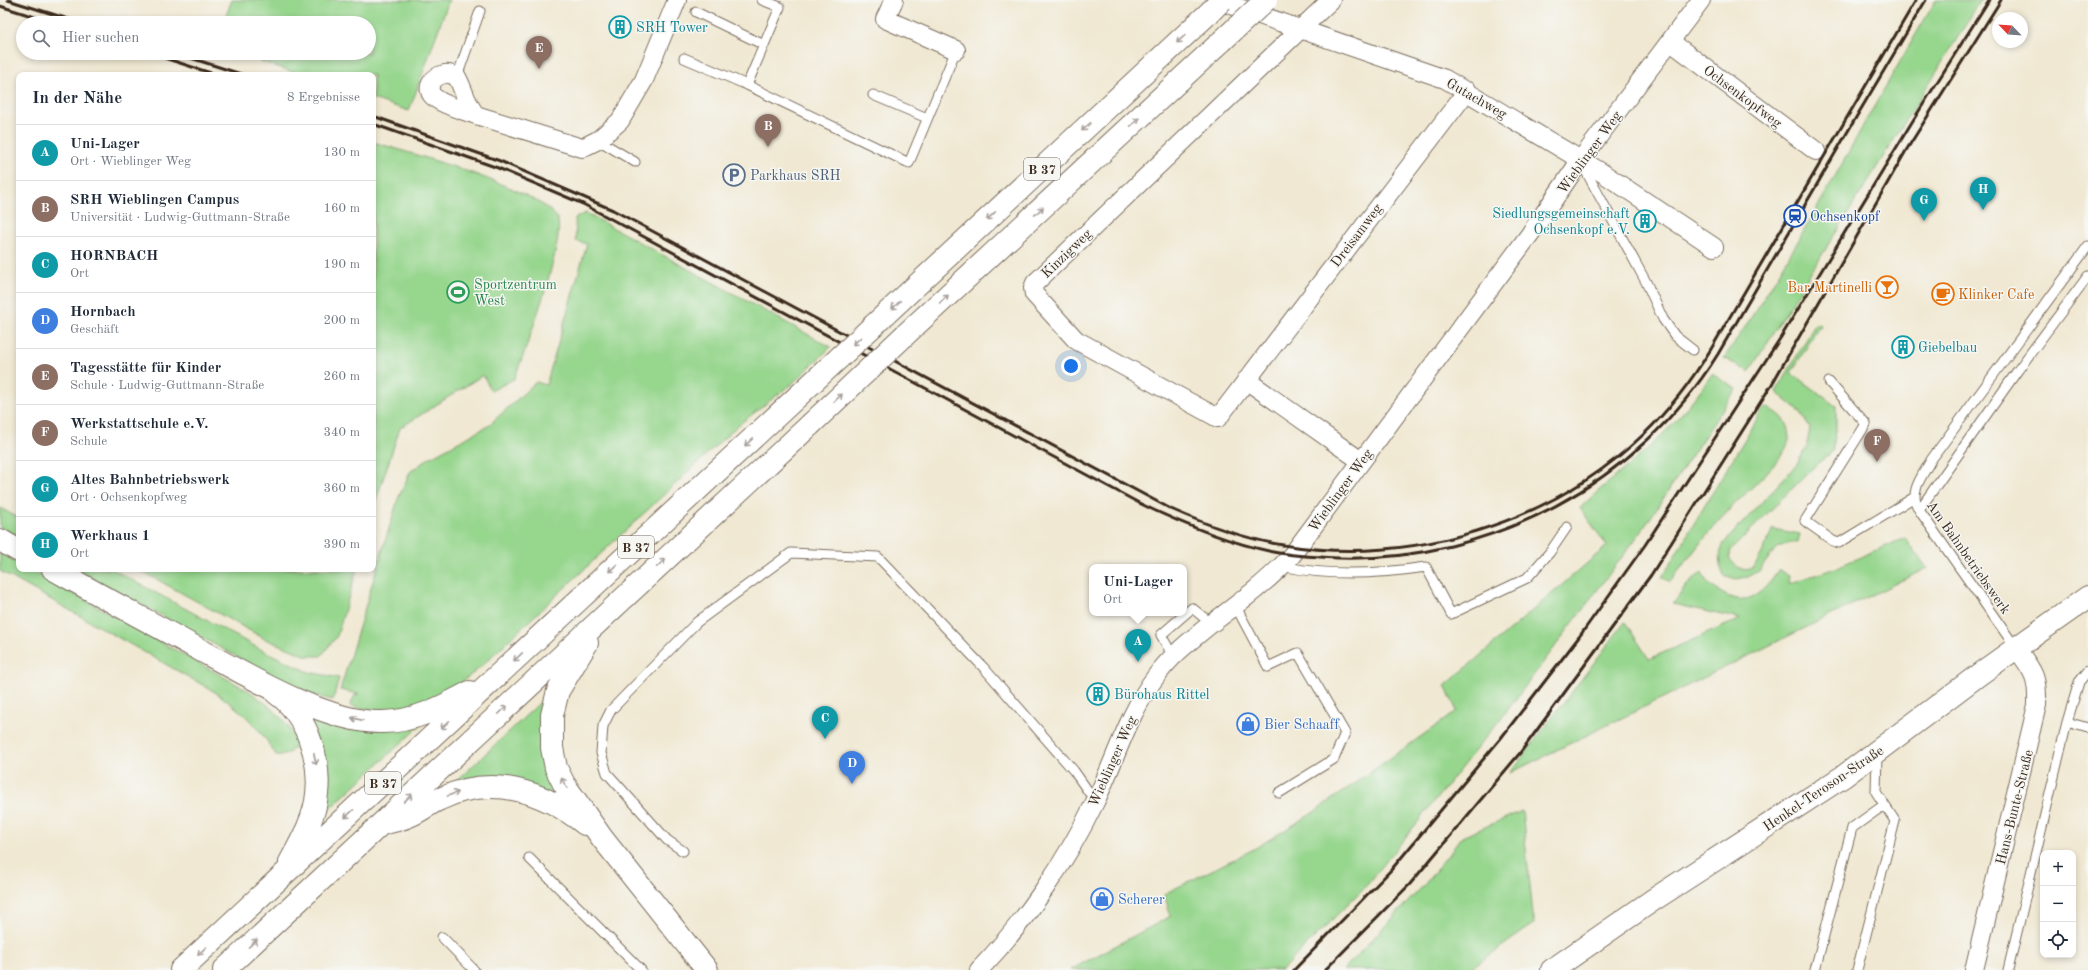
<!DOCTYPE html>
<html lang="de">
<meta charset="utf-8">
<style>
:root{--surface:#fff;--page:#f2f2f3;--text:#1f2937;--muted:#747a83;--line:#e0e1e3;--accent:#7c3aed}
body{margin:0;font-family:"Old Standard TT",serif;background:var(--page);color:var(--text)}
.controls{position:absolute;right:12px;bottom:12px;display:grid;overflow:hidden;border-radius:8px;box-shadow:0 2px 6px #0003}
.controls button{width:36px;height:36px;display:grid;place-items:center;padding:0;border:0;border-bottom:1px solid var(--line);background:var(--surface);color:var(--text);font:20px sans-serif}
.compass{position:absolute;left:1992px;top:12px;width:36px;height:36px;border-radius:50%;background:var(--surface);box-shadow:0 2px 6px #0003;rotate:295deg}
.you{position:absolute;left:1071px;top:366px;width:14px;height:14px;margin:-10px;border:3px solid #fff;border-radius:50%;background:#1a73e8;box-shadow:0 0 0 6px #1a73e833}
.badge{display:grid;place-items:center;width:26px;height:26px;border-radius:50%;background:var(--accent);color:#fff;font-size:13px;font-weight:700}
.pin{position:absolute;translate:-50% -33px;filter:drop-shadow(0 1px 2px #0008)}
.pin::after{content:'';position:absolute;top:21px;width:14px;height:12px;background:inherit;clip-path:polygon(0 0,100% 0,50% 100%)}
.popup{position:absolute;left:1089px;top:564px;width:98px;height:52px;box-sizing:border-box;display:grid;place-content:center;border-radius:8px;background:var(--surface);filter:drop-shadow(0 1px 3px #0005);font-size:13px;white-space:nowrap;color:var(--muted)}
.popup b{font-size:15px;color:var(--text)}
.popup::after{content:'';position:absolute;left:50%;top:100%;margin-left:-8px;border:8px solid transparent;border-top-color:var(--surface)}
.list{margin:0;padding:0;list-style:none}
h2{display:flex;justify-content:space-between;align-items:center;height:52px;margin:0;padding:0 16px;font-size:17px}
h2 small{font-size:13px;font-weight:400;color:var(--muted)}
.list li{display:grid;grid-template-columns:26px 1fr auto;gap:12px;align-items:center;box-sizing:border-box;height:56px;padding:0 16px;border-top:1px solid var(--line)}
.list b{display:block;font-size:15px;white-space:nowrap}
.list p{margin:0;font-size:13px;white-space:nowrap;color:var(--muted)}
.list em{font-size:13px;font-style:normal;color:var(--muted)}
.icon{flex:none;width:22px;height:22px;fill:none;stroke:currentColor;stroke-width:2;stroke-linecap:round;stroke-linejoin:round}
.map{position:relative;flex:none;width:2088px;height:970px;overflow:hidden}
.search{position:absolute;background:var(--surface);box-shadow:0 2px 6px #0003;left:16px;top:16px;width:360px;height:44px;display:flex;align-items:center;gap:10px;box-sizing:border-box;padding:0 14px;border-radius:22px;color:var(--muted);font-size:15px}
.panel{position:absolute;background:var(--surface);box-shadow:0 2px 6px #0003;left:16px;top:72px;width:360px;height:500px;border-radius:8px}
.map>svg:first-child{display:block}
.green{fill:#96d68d;stroke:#688056}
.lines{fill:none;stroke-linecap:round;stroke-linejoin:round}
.lane-casing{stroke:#7a6c5d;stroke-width:11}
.street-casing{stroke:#7a6c5d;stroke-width:20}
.secondary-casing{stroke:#7a6c5d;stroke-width:24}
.highway-casing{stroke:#7a6c5d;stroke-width:24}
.lane{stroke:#fff;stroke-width:9}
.street{stroke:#fff;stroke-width:18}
.secondary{stroke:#fff;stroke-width:22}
.highway{stroke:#fff;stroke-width:22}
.rail{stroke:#3b2a1e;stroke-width:3}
.highway-bridge-casing{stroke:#7a6c5d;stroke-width:24;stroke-linecap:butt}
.highway-bridge{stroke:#fff;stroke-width:22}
.oneway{stroke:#a79f9a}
.labels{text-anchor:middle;stroke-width:3;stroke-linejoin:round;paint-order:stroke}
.shield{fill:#f6f6f2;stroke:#73675e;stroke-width:1}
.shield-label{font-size:13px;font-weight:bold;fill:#3b2a1e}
.culture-label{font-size:14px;fill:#0d838f;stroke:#f6f6f2;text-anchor:start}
.street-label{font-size:14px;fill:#3b2a1e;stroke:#f6f6f2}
.service-label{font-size:14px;fill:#4e5e75;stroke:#f6f6f2;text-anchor:start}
.transit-label{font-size:14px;fill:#164399;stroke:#f6f6f2;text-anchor:start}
.leisure-label{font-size:14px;fill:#27864d;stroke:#f6f6f2;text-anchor:start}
.food-label{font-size:14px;fill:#c56008;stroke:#f6f6f2;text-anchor:end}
.shop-label{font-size:14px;fill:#366cbe;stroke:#f6f6f2;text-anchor:start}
</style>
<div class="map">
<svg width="2088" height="970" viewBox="0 0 2088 970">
<rect width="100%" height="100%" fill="#f6f6f2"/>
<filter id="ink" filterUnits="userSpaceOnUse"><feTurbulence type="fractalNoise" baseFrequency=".025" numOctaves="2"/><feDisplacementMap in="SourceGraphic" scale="8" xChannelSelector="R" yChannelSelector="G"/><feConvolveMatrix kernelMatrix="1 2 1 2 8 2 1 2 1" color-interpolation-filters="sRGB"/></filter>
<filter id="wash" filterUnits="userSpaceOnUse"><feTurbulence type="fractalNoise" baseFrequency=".012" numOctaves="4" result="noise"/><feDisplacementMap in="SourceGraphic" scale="16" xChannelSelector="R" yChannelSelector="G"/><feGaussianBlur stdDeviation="0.9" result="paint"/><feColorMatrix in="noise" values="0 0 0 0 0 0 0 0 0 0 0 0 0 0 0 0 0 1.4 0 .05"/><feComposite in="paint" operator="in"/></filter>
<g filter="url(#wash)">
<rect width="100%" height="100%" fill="#f0e8d2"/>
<!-- green -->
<path class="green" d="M232,0H449L409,111L373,99V75H302L236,53H369V23H223Z
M1936,0H1981L1749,372L1724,358C1776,283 1820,204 1864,124C1888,82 1912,41 1936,0Z
M373,142C406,152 549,191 558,221C564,244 525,353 514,379L491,391L483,375L400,428L373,509Z
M586,213L831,347L793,383L737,426L477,670C434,706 406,718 350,706L355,695L359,694L340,690L398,499L410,472L429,458L488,426L536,382L546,385L587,244L576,241L575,218Z
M1816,323L1820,325L1791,373L1836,406V432L1832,452L1817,464L1731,550L1729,558C1754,591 1764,544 1773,529L1800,534L1798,541L1777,547L1759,571L1748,577L1736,579L1724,575C1717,562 1719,556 1724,543L1797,464L1807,446L1810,427L1799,411L1776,392Z
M1712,374L1736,389L1643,529L1506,712L1368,884L1282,970H1070L1171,916L1164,894L1254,849L1311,814L1457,711L1445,686L1607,546L1580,508C1605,483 1634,463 1659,438C1679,418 1696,397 1712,374Z
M1764,407C1783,412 1796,429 1786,448C1777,466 1743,495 1728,511C1707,533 1689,558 1670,582L1662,577Z
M0,508L19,518V538L0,527Z
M1905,538L1927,568L1510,773L1625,622L1649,659L1740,619L1673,604L1687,585L1702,572C1706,583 1711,586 1720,592C1747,610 1764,592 1779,570L1789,575L1788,584L1830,570Z
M0,553L19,563V569H29L249,691C269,705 287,719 297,742C292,752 288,756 276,755C258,725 243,712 215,692L0,571Z
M76,569H112L260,649L309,672L339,678L333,700L312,695L272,676Z
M138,569H357L337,636L321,656H307L265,639Z
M550,693L559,795L447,790Z
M317,715L422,724L315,822L306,720Z
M1522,811L1534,924L1468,970H1343L1425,884L1462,837Z"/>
</g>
<g filter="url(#ink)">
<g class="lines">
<!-- lane casing -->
<g class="lane-casing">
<path id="lane" d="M696,12L764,45
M684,58L747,85L909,163L956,50
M457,77L480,11
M747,85L780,7L762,0
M873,95L927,118
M598,140L635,162
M1582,164L1646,282L1663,319L1675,336L1693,350
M1829,382L1866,424L1805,521L1833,541L1839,543L1913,498
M1919,510L2018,370L2088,276
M1282,566C1330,577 1379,574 1426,567L1451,614L1527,578L1550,552L1567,527
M1235,605L1268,667L1298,653L1345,733L1334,759L1279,793
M2016,648L1919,510C1908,492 1922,477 1931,460L2088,246
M1173,656L1161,635L1192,608L1212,624
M2067,722L2079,682L2088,671
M683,851L667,840L607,773L601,753L603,726L611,710L697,622L791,553L878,557L984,668L1074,771L1095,801
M529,858L641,970
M442,937L474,970
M1815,970L1852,828L1884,805
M1857,970L1895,821L1876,792L1877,754
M2008,970L2067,722L2088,728"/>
</g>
<!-- street casing -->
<g class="street-casing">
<path id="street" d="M894,0L885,19L956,50
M1216,0L1445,79L1601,172L1714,247
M1331,0L1035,283L1033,288L1034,294L1076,340L1218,418L1467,91
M1671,42L1816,151
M476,115C463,110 447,107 435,98C423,89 433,76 445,74C448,73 453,75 457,77C465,92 465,102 476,115L582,148L598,140L620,121L644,80L677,0
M1246,380L1361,461
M979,970C1025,922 1066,862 1095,802C1116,759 1128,713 1157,675C1171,656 1189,642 1207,627C1236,605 1268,582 1292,555L1530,234L1580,161L1701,0
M1974,970L2037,705C2038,676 2033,671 2016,648"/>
</g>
<!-- secondary casing -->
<g class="secondary-casing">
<path id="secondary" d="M1552,970L1653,900L1844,776L1981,673L2088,597"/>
</g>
<!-- highway casing -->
<g class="highway-casing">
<path id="highway" d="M874,325L1210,12
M905,335L1222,41
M0,540L19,551
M53,569C99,595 146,620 193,646C241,672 327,724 382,722C414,722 442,707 470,692
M587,643L558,691L552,715V748L556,768L564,784L602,838L707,970
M276,693C306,713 321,759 317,794C315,818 301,842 290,862
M382,824C391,821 402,820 411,815C421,811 430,803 440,799C492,774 543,791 585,824
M181,970L840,357
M224,970L810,425"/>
</g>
<!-- lane -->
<use href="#lane" class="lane"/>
<!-- street -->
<use href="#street" class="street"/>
<!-- secondary -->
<use href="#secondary" class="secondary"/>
<!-- highway -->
<use href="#highway" class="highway"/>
<!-- rail -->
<path class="rail" d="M8,0L81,23
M0,6L54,23
M149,53L217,75
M175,53L244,75
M373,116L500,161L613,210L1171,509C1207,525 1244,539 1283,545C1411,566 1550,524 1644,434C1670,409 1692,380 1711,349L1916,0
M373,124L498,168L583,204L1139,503C1182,524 1226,542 1273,552C1294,556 1317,557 1339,558C1491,562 1638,483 1718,354L1858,114L1926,0
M1294,970L1391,870L1501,738L1579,637L1645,545L1781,337L1912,122L1989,0
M1325,970L1410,884L1520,753L1651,575L1772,384L1907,149L2001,0"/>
<!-- highway-bridge casing -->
<g class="highway-bridge-casing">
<path id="highway-bridge" d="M1210,12L1222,0
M1222,41L1266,0
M840,357L874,325
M810,425L905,335"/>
</g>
<!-- highway-bridge -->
<use href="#highway-bridge" class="highway-bridge"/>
</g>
<!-- one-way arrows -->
<defs><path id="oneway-shaft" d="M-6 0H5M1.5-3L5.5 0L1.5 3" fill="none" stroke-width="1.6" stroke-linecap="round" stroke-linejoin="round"/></defs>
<g class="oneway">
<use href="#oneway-shaft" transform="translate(1181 39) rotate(137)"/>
<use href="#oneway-shaft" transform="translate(1135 122) rotate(-43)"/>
<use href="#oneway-shaft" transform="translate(1086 127) rotate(137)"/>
<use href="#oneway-shaft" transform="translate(1039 211) rotate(-43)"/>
<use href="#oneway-shaft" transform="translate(991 216) rotate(137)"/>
<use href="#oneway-shaft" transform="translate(944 299) rotate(-43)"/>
<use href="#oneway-shaft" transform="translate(896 305) rotate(137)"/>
<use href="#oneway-shaft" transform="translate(857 341) rotate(137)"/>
<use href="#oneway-shaft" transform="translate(838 398) rotate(-44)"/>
<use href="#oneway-shaft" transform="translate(749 442) rotate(137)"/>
<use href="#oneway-shaft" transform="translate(661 563) rotate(-43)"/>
<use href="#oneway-shaft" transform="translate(613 568) rotate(137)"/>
<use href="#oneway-shaft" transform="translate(518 657) rotate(137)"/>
<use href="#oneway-shaft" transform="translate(503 710) rotate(-43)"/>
<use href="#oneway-shaft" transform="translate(357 719) rotate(-167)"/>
<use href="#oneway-shaft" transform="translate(445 725) rotate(137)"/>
<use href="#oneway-shaft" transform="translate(315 759) rotate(78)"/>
<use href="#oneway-shaft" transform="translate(564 783) rotate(-120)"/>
<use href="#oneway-shaft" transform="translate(453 794) rotate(-19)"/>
<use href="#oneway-shaft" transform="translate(408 798) rotate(-43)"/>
<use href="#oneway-shaft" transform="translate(349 814) rotate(137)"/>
<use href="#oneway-shaft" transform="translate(253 943) rotate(-43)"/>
<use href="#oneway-shaft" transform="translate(202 951) rotate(137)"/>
</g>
</g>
<!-- icons -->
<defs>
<g id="building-ring" transform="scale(1.15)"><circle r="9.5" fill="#f6f6f2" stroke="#0f9aa8" stroke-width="1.5"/><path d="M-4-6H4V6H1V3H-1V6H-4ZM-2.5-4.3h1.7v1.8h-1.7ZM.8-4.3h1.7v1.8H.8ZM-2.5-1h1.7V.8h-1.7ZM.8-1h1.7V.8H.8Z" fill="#0f9aa8"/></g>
<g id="parking-ring" transform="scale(1.15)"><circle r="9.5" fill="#f6f6f2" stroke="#5c6f8a" stroke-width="1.5"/><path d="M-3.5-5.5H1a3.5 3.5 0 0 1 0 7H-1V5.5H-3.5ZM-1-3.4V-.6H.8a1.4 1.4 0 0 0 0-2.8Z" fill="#5c6f8a"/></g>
<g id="station-ring" transform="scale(1.15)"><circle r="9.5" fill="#f6f6f2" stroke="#1a4fb4" stroke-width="1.5"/><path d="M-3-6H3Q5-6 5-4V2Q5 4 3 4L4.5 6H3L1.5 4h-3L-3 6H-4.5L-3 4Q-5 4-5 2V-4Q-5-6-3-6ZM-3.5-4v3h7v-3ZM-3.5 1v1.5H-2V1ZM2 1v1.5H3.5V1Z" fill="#1a4fb4"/></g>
<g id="bar-ring" transform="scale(1.15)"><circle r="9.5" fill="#f6f6f2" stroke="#e8710a" stroke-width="1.5"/><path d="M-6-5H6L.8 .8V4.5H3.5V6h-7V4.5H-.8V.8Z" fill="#e8710a"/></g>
<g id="stadium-ring" transform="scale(1.15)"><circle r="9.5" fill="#f6f6f2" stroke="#2e9e5b" stroke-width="1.5"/><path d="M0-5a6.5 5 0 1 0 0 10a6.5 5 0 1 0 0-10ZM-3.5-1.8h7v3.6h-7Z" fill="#2e9e5b"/></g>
<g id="cafe-ring" transform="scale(1.15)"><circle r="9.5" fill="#f6f6f2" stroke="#e8710a" stroke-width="1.5"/><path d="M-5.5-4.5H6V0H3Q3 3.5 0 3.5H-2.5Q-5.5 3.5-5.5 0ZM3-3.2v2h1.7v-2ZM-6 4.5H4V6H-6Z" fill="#e8710a"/></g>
<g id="shop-ring" transform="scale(1.15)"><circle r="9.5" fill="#f6f6f2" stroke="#3f7fe0" stroke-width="1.5"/><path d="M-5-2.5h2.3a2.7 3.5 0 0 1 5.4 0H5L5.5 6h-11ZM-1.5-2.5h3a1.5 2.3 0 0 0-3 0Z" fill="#3f7fe0"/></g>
</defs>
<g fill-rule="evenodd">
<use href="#building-ring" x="620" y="27"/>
<use href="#parking-ring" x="734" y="175"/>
<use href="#station-ring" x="1795" y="216"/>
<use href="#building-ring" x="1645" y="221"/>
<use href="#bar-ring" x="1887" y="287"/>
<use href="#stadium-ring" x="458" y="292"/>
<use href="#cafe-ring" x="1943" y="294"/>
<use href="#building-ring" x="1903" y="347"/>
<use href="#building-ring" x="1098" y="694"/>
<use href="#shop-ring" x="1248" y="724"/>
<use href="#shop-ring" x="1102" y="899"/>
</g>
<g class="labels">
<!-- shield labels -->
<g class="shield">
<rect x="1024" y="158" width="36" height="22" rx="3"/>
<rect x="618" y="536" width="36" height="22" rx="3"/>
<rect x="365" y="772" width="36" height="22" rx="3"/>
</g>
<g class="shield-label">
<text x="1042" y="174">B 37</text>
<text x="636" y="552">B 37</text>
<text x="383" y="788">B 37</text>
</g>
<!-- culture labels -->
<g class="culture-label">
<text x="636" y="32">SRH Tower</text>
<text x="1630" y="218" text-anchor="end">Siedlungsgemeinschaft<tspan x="1630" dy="16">Ochsenkopf e.V.</tspan></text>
<text x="1918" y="352">Giebelbau</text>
<text x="1114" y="699">Bürohaus Rittel</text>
</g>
<!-- street labels -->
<g class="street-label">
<text transform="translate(1743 96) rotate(37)" y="5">Ochsenkopfweg</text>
<text transform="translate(1477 98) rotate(30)" y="5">Gutachweg</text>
<text transform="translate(1589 152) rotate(-54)" y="5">Wieblinger Weg</text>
<text transform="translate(1356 235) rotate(-53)" y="5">Dreisamweg</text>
<text transform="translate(1066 253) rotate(-44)" y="5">Kinzigweg</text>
<text transform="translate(1340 490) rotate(-54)" y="5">Wieblinger Weg</text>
<text transform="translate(1969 557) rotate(55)" y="5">Am Bahnbetriebswerk</text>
<text transform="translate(1112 761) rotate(-66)" y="5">Wieblinger Weg</text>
<text transform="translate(1823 788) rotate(-34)" y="5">Henkel-Teroson-Straße</text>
<text transform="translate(2014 807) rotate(-76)" y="5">Hans-Bunte-Straße</text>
</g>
<!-- service labels -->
<g class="service-label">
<text x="750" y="180">Parkhaus SRH</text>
</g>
<!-- transit labels -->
<g class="transit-label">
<text x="1810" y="221">Ochsenkopf</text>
</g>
<!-- leisure labels -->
<g class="leisure-label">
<text x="474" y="289">Sportzentrum<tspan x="474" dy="16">West</tspan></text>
</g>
<!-- food labels -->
<g class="food-label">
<text x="1872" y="292">Bar Martinelli</text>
<text x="1958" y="299" text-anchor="start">Klinker Cafe</text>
</g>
<!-- shop labels -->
<g class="shop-label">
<text x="1264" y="729">Bier Schaaff</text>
<text x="1118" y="904">Scherer</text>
</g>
</g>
</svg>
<div class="controls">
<button>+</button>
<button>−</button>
<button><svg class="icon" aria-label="locate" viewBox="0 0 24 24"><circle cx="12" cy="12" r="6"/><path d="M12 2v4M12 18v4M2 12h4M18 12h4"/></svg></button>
</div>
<svg class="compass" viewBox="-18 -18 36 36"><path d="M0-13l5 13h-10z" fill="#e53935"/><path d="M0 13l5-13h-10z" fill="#747a83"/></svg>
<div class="you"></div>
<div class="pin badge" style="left:1138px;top:662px;background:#0f9aa8">A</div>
<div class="popup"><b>Uni-Lager</b>Ort</div>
<div class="pin badge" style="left:768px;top:147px;background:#8d6e63">B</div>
<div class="pin badge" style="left:825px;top:739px;background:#0f9aa8">C</div>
<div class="pin badge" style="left:852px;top:784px;background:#3f7fe0">D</div>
<div class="pin badge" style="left:539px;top:69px;background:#8d6e63">E</div>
<div class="pin badge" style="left:1877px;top:462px;background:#8d6e63">F</div>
<div class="pin badge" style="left:1924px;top:221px;background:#0f9aa8">G</div>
<div class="pin badge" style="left:1983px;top:210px;background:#0f9aa8">H</div>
<div class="search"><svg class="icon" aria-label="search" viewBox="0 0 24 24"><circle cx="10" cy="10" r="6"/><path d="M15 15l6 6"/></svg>Hier suchen</div>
<section class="panel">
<h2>In der Nähe<small>8 Ergebnisse</small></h2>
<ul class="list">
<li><span class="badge" style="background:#0f9aa8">A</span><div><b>Uni-Lager</b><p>Ort · Wieblinger Weg</p></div><em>130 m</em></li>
<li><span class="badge" style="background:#8d6e63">B</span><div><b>SRH Wieblingen Campus</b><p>Universität · Ludwig-Guttmann-Straße</p></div><em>160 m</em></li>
<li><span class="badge" style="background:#0f9aa8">C</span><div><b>HORNBACH</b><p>Ort</p></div><em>190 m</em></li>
<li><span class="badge" style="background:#3f7fe0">D</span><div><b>Hornbach</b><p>Geschäft</p></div><em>200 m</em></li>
<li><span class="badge" style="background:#8d6e63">E</span><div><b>Tagesstätte für Kinder</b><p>Schule · Ludwig-Guttmann-Straße</p></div><em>260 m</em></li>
<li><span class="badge" style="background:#8d6e63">F</span><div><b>Werkstattschule e.V.</b><p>Schule</p></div><em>340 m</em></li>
<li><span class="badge" style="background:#0f9aa8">G</span><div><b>Altes Bahnbetriebswerk</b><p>Ort · Ochsenkopfweg</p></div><em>360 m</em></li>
<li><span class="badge" style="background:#0f9aa8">H</span><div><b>Werkhaus 1</b><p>Ort</p></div><em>390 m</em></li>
</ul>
</section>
</div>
